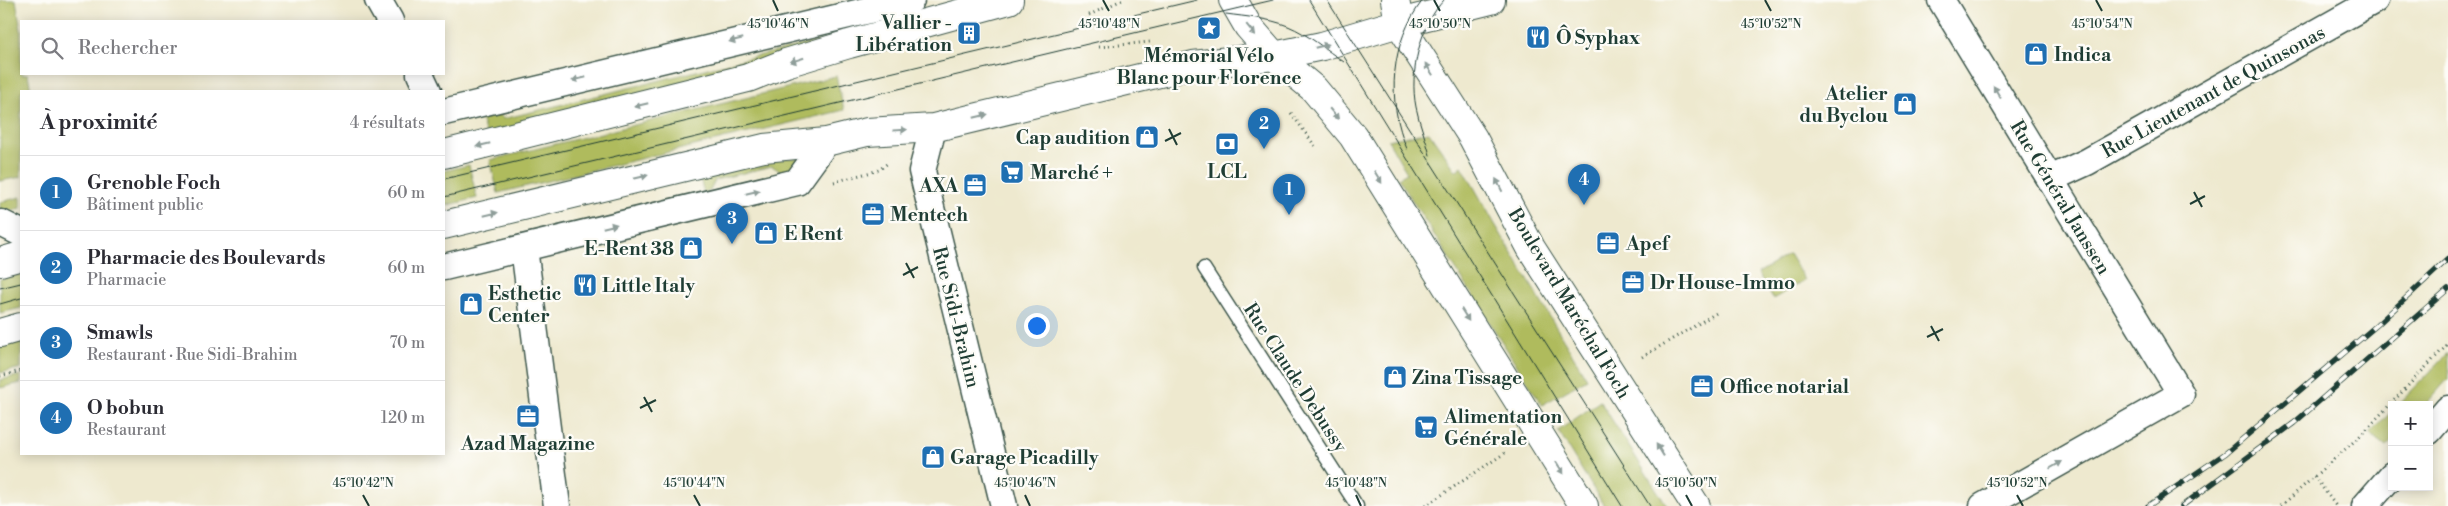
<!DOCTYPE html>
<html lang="fr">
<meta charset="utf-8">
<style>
:root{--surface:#fff;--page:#f2f2f3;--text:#2b2b33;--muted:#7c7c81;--line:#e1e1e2;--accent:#1f6fb2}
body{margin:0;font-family:"Libre Bodoni",serif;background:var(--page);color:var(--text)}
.controls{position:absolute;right:15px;bottom:15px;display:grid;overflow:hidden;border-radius:0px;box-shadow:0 2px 12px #0003}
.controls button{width:45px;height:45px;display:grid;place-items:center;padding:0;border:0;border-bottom:1px solid var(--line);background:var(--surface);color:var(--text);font:25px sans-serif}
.you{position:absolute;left:1036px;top:325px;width:18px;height:18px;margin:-12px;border:4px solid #fff;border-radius:50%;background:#1a73e8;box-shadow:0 0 0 8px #1a73e833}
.badge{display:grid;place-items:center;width:32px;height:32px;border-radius:50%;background:var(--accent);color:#fff;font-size:16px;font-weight:700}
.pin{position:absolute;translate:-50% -41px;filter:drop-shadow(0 1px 2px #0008)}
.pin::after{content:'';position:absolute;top:26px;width:18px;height:15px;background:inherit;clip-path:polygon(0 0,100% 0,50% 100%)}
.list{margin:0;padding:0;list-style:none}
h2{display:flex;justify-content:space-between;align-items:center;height:65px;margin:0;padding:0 20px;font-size:21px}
h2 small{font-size:16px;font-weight:400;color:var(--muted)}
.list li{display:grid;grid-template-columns:32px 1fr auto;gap:15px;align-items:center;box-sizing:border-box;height:75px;padding:0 20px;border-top:1px solid var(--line)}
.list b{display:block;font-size:19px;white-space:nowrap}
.list p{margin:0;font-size:16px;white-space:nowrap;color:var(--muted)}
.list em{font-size:16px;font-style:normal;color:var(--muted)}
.icon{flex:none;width:28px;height:28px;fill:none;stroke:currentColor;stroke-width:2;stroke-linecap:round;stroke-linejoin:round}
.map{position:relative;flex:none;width:2448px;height:506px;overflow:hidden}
.search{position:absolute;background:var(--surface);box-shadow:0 2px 12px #0003;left:20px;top:20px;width:425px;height:55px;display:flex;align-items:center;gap:12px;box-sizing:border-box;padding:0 18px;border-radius:0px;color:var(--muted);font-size:19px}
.panel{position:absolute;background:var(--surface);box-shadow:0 2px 12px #0003;left:20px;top:90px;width:425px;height:365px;border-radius:0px}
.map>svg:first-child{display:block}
.green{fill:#afbb5d;stroke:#677c48}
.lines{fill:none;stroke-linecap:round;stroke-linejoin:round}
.lane-casing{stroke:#3e574b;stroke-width:15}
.street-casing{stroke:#3e574b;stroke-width:29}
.primary-casing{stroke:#3e574b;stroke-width:30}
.path{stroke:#3e574b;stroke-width:3;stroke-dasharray:1 4;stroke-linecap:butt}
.lane{stroke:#fff;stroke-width:12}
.street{stroke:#fff;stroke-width:26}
.primary{stroke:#fff;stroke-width:28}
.tram{stroke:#1f3d34;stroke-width:1}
.rail-casing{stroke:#1f3d34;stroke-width:5.5}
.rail{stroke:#fdfcf7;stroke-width:4;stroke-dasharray:11;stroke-linecap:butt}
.oneway{fill:#8f9e9a}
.ticks{fill:none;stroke:#1f3d34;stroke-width:2}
.labels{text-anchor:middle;stroke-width:4.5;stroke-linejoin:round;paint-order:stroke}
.poi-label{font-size:19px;font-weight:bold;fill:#1f3d34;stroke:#fdfcf7;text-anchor:start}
.street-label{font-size:19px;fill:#1f3d34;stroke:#fdfcf7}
.ticks-label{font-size:12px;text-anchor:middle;fill:#1f3d34;stroke:#fdfcf7;stroke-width:4.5;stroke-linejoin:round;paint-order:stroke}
</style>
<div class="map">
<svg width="2448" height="506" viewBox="0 0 2448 506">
<rect width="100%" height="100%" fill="#fdfcf7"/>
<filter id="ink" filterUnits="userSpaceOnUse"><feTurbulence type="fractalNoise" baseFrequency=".02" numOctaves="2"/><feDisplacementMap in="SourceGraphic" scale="10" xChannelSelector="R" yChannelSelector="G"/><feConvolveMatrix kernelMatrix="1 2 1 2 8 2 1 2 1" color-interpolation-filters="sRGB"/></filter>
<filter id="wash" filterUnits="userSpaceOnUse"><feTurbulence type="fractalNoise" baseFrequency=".0096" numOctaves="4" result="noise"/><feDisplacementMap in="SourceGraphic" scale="20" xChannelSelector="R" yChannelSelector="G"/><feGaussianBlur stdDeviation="1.12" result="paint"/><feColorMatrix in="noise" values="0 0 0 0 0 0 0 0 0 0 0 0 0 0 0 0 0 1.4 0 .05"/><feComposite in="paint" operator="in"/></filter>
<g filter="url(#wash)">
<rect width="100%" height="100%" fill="#eee9cf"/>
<!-- green -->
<path class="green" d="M0,0H16L21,30V74H28L31,91H21V177L0,181Z
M822,40L733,74L486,134L480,115L498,111L503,119Z
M836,76L844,110L498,193L490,160Z
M1429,132L1456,171L1462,166L1496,226L1587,379L1542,405L1398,178L1407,173L1388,140Z
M753,158H804L796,168L783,173L772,166L715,180L710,191L704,193L698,172Z
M469,165L477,198L444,206V171Z
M21,197V208L0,214V202Z
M1789,254L1805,280L1773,299L1758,273Z
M21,274V308L0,313V279Z
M21,335V368L0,373V340Z
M2448,353V379L2425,405H2398Z
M21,375V383L0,388V380Z
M1600,401L1667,506H1604L1558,431Z
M2392,411V441L2386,447L2370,434Z"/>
</g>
<g filter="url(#ink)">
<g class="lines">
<!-- lane casing -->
<g class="lane-casing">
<path id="lane" d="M1204,268L1357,506"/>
</g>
<!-- street casing -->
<g class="street-casing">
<path id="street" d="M378,0L390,21
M1941,0L2181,394L1983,506
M420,74L428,91
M444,112L911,0
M933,128L922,171L1004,506
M2050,179L2087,162L2375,0
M1,223L21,233
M524,248L557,506
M444,267L797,182L826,142
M2429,431L2448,409
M2365,506L2392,475"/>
</g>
<!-- primary casing -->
<g class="primary-casing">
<path id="primary" d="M1233,0L1248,26L1274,56L1314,89L1353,136L1584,506
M1395,0L1399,23L1473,138L1531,248L1696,506
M444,154L748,78L786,63L849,44L1009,0
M444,225L764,148L826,142L867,132L933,128L1193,65L1274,56L1322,46L1399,23L1491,0
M0,262L21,256
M0,333L21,327"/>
</g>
<!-- path -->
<path class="path" d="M1089,15L1122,0
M1099,47L1150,42
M1291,113L1315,146
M834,182L879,170L889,162
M1642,357L1718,312
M0,376L21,371
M2314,476L2336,506
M1425,506L1508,451
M2281,506L2359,437L2448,344"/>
<!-- lane -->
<use href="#lane" class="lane"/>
<!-- street -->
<use href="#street" class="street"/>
<!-- primary -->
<use href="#primary" class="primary"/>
<!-- tram -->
<path class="tram" d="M1309,0L1622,506
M1327,0L1650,506
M1226,14C1247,17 1268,18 1288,26C1308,34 1326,50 1344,62
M1407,149C1386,99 1390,43 1423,0
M1430,155C1426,139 1419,123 1416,107C1409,73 1420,25 1444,0
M444,179L1197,0
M444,197L1273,0
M0,288L21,283
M0,304L21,298"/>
<!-- rail casing -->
<g class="rail-casing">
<path id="rail" d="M2148,506L2226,453L2377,325L2448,259
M2182,506L2294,423L2448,289"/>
</g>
<!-- rail -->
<use href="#rail" class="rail"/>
</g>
<!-- one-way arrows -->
<defs><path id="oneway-solid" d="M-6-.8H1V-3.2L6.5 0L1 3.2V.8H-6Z" transform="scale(1.25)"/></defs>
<g class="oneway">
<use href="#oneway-solid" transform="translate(1251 30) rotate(51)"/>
<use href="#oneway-solid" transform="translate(736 40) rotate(166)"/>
<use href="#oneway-solid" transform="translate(1322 46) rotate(-14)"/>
<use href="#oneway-solid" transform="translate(797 60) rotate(163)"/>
<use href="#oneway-solid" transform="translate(1429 69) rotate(-123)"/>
<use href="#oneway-solid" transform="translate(579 79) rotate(166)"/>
<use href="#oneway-solid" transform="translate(1997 92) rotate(-121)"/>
<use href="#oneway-solid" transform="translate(641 105) rotate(166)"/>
<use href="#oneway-solid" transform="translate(1334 114) rotate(50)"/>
<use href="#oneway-solid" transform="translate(981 116) rotate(-14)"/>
<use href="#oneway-solid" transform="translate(900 130) rotate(-3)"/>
<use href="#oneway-solid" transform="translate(483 145) rotate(166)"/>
<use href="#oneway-solid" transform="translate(641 177) rotate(-14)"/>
<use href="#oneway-solid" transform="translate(1378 177) rotate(58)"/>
<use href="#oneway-solid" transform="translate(1499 185) rotate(-117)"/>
<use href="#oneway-solid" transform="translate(753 192) rotate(-13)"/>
<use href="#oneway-solid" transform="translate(491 214) rotate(-13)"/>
<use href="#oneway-solid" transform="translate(610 226) rotate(-14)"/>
<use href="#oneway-solid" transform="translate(1465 315) rotate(58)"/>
<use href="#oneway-solid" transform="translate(1660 450) rotate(-122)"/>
<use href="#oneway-solid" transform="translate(2056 465) rotate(-30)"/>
<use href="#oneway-solid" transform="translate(1560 468) rotate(58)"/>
</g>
</g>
<!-- ticks -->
<path class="ticks" d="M773,0L778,11M1103,0L1109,11M1434,0L1440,11M1765,0L1771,11M2096,0L2102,11M1169,129L1177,145M1165,141L1181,133M2194,192L2202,207M2190,204L2205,196M906,263L914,278M903,275L918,267M1931,326L1939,341M1927,337L1943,329M644,397L652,412M640,408L656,400M363,495L369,506M694,495L700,506M1025,495L1030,506M1356,495L1361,506M1686,495L1692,506M2017,495L2023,506"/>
<!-- icons -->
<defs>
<g id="sight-square" transform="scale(1.25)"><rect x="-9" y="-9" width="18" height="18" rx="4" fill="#1f6fb2" stroke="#fdfcf7"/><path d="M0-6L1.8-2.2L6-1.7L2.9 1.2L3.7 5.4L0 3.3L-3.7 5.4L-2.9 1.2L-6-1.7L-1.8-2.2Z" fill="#fff"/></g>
<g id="building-square" transform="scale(1.25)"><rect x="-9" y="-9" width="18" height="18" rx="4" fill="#1f6fb2" stroke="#fdfcf7"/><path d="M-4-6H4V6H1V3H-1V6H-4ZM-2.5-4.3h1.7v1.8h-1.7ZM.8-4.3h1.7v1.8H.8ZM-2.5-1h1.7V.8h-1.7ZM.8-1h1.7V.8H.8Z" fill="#fff"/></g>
<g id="restaurant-square" transform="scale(1.25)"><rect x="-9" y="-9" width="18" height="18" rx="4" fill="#1f6fb2" stroke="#fdfcf7"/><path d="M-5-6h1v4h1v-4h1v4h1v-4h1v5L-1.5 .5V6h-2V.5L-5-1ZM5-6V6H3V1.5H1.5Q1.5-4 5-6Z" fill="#fff"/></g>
<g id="shop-square" transform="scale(1.25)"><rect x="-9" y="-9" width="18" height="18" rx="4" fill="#1f6fb2" stroke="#fdfcf7"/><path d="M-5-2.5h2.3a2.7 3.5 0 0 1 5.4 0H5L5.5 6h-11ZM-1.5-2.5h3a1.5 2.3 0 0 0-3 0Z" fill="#fff"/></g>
<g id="bank-square" transform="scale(1.25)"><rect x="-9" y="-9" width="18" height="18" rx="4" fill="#1f6fb2" stroke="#fdfcf7"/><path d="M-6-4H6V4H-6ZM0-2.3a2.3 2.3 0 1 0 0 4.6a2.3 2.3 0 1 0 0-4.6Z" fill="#fff"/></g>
<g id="supermarket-square" transform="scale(1.25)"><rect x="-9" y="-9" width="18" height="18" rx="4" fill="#1f6fb2" stroke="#fdfcf7"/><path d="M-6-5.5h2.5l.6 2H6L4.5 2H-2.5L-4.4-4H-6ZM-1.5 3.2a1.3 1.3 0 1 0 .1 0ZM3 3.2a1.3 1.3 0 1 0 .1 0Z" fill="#fff"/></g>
<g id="office-square" transform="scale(1.25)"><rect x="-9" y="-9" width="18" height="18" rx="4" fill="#1f6fb2" stroke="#fdfcf7"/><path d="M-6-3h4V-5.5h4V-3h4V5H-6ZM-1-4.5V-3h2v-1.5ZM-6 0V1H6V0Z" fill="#fff"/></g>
</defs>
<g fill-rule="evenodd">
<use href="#sight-square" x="1209" y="28"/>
<use href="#building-square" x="969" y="33"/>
<use href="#restaurant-square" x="1538" y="37"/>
<use href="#shop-square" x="2036" y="54"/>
<use href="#shop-square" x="1905" y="104"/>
<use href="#shop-square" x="1147" y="137"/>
<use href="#bank-square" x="1227" y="144"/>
<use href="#supermarket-square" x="1012" y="172"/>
<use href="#office-square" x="975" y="185"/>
<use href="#office-square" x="873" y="214"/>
<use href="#shop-square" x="766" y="233"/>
<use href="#office-square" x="1608" y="243"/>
<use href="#shop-square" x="691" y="248"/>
<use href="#office-square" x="1633" y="282"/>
<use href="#restaurant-square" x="585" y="285"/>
<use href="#shop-square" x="471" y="304"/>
<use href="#shop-square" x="1395" y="377"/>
<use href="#office-square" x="1702" y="386"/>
<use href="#office-square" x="528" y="416"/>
<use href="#supermarket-square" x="1426" y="427"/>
<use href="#shop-square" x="933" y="457"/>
</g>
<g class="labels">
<!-- poi labels -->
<g class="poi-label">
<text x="952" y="29" text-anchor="end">Vallier -<tspan x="952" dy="22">Libération</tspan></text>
<text x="1556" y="44">Ô Syphax</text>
<text x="2054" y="61">Indica</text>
<text x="1209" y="62" text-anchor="middle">Mémorial Vélo<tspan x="1209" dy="22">Blanc pour Florence</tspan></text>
<text x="1888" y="100" text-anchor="end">Atelier<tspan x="1888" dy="22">du Byclou</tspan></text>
<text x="1130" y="144" text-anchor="end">Cap audition</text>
<text x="1227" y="178" text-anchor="middle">LCL</text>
<text x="1030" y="179">Marché +</text>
<text x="958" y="192" text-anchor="end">AXA</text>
<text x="890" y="221">Mentech</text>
<text x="784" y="240">E Rent</text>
<text x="1626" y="250">Apef</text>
<text x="674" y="255" text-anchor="end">E-Rent 38</text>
<text x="1650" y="289">Dr House-Immo</text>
<text x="602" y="292">Little Italy</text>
<text x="488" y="300">Esthetic<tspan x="488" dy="22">Center</tspan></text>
<text x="1412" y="384">Zina Tissage</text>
<text x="1720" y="393">Office notarial</text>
<text x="1444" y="423">Alimentation<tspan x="1444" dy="22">Générale</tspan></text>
<text x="528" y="450" text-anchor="middle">Azad Magazine</text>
<text x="950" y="464">Garage Picadilly</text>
</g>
<!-- street labels -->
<g class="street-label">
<text transform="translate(2213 91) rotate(-29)" y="7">Rue Lieutenant de Quinsonas</text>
<text transform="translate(2061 197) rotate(59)" y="7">Rue Général Janssen</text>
<text transform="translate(1570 303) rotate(59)" y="7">Boulevard Maréchal Foch</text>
<text transform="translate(957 317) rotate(76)" y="7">Rue Sidi-Brahim</text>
<text transform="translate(1296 377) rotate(57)" y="7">Rue Claude Debussy</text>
</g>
</g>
<g class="ticks-label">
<text x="778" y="28">45°10'46"N</text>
<text x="1109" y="28">45°10'48"N</text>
<text x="1440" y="28">45°10'50"N</text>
<text x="1771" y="28">45°10'52"N</text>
<text x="2102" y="28">45°10'54"N</text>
<text x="363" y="487">45°10'42"N</text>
<text x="694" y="487">45°10'44"N</text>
<text x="1025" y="487">45°10'46"N</text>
<text x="1356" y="487">45°10'48"N</text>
<text x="1686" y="487">45°10'50"N</text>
<text x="2017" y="487">45°10'52"N</text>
</g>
</svg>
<div class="controls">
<button>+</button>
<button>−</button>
</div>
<div class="you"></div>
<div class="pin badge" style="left:1289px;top:215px">1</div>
<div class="pin badge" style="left:1264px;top:149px">2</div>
<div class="pin badge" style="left:732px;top:244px">3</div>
<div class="pin badge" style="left:1584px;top:205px">4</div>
<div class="search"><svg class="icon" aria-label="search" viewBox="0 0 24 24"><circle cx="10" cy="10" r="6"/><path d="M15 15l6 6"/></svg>Rechercher</div>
<section class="panel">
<h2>À proximité<small>4 résultats</small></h2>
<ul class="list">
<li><span class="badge">1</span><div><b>Grenoble Foch</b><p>Bâtiment public</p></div><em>60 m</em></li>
<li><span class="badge">2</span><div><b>Pharmacie des Boulevards</b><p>Pharmacie</p></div><em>60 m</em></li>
<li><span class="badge">3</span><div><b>Smawls</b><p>Restaurant · Rue Sidi-Brahim</p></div><em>70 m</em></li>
<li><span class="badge">4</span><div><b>O bobun</b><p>Restaurant</p></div><em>120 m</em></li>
</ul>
</section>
</div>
